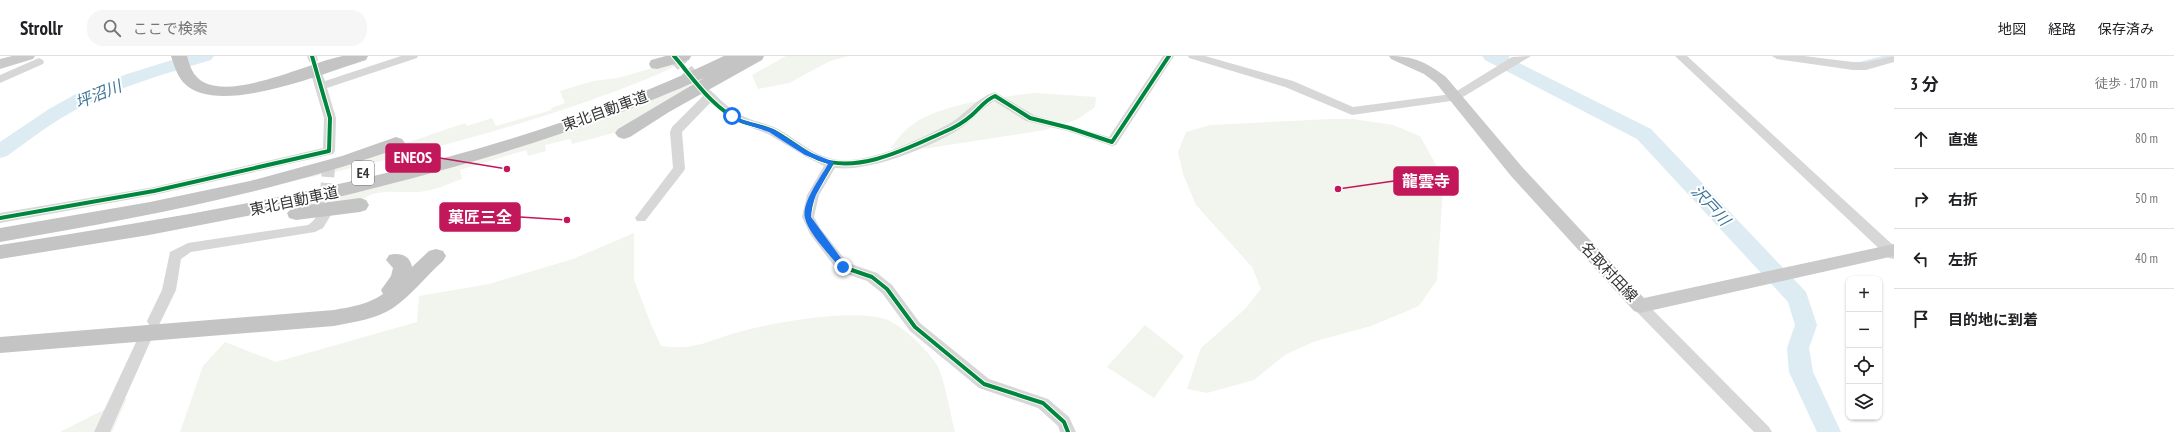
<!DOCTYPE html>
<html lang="ja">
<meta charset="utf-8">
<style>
:root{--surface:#fff;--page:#f6f6f6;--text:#202124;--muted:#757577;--line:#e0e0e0}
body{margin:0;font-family:"PT Sans Narrow","Noto Sans JP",sans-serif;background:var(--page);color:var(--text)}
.controls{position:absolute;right:12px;bottom:12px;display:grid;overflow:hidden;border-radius:8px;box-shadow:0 1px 3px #0004}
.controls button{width:36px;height:36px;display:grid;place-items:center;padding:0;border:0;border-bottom:1px solid var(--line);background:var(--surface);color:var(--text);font:20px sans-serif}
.stop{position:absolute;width:12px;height:12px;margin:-9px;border:3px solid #1a73e8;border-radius:50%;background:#fff}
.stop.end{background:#1a73e8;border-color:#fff;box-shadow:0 1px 4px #0008}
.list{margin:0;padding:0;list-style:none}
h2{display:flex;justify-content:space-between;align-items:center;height:52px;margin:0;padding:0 16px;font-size:17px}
h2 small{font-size:13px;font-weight:400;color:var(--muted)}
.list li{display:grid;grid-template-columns:26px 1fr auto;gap:12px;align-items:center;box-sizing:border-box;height:60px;padding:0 16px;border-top:1px solid var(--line)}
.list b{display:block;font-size:15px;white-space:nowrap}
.list em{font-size:13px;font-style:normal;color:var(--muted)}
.icon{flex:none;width:22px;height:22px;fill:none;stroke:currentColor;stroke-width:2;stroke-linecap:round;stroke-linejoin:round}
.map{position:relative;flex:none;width:1894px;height:376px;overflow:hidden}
header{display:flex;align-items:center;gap:24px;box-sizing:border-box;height:56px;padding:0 20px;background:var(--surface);border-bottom:1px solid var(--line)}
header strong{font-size:19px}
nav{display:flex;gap:22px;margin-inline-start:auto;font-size:14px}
.search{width:280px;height:36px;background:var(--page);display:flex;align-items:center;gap:10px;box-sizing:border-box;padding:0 14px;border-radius:16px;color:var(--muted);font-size:15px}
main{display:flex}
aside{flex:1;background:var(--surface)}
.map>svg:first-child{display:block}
.green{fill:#f1f5ed}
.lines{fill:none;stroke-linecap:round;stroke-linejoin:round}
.stream{stroke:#ddebf3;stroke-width:3.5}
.river{fill:#ddebf3;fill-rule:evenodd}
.minor-tunnel{stroke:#d6d6d6;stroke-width:13;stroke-dasharray:13 6;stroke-linecap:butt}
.minor{fill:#d7d7d7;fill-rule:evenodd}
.major{fill:#cacaca;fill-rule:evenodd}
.highway{fill:#c4c4c4;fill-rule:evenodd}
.cycleway-casing{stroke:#fff;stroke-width:6}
.cycleway{stroke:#00873e;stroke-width:4}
.route{fill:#1a73e8}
.labels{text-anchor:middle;stroke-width:4;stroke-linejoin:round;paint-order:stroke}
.shield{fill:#fff;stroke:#707070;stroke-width:1}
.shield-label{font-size:14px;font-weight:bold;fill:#333}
.street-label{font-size:15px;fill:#333;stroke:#fff}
.water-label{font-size:16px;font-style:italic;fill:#3f7597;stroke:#fff}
.leader{fill:none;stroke:#c2185b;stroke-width:1.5}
.callout-dot{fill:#c2185b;stroke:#fff;stroke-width:1.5}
.callout{fill:#c2185b;stroke:#c2185b;stroke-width:1.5}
.callout-label{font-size:16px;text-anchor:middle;font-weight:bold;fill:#fff}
</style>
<header>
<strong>Strollr</strong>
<div class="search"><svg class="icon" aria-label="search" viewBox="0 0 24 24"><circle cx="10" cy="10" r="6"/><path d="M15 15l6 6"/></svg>ここで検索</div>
<nav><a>地図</a><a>経路</a><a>保存済み</a></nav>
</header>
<main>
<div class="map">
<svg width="1894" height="376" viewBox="0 0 1894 376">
<rect width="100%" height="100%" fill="#fff"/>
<!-- green -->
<path class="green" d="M694,0C661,20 608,38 571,51C481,81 391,104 298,124L465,67L467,70L492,62L496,70L552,54L551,52L565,47L560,35L593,25L618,22Z
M786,0H849L830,5L789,27L758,33L752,19Z
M704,23L621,75L572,88L570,83L545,89L546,95L528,100L526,94L460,114L462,123C450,127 438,133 426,135C404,139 380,130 361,144L287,153L338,140L634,50Z
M1035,37L1096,41L1095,51L1078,63L1045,74L929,92L904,94L891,92C896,85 901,78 907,73C934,48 1000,41 1035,37Z
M1332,63H1353L1393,69L1420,80L1436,109L1443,132L1437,224L1419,250L1371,270L1316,285L1286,298L1254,324L1207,337L1187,333L1201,292L1245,253L1261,233L1252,211L1196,149L1183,118L1178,96L1186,76L1210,69Z
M634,177V224L651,268L661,290C699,295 710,283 743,275C776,266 860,251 890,265C906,273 927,294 937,309C944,320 951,361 955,376H180L203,310L225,286L276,306L417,266L419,240L489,228L573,203Z
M1145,269L1184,300L1154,342L1107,311Z
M127,342L112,376H60Z"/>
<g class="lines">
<!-- stream -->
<path class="stream" d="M1496,3L1508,0
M1862,7L1890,0"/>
<!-- river -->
<path class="river" d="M185,0H214L211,4C164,18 114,32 70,57C48,69 28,85 7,100L0,102V86L49,53L74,39L127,18Z
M1482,0H1505L1651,73L1806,236L1817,269L1809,292L1813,316L1841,376H1817L1789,316L1787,292L1795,269L1788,246L1637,83L1485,4Z"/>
<!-- minor-tunnel -->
<path class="minor-tunnel" d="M674,0L699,28
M325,159L329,105"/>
<!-- minor -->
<path class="minor" d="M307,0H317L318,4L317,6H309Z
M401,0H418L417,2L327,32L336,62L335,95L333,98L154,139L0,167V157L154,131L323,92L324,62L311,18L313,15H321L325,25Z
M1163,0H1174L1116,89L1112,90L1067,75L1026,65L994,45C981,53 971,66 958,74C928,92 870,116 835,112L819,139L814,161L820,172L848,207L877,217L892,229L920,267L989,323L1048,343L1069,361L1076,376H1060L1058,370L1038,352L979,332L910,275L882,237L867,225L838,215L810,178L802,161L807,139L824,110L810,103L768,78L731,64L710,47L682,76L685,113L683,116L645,165H637L635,162L673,112L670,76L672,71L703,40L699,36L701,33H709C720,43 731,55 745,61C755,66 766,67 776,72C794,81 810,97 829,102C861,112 916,85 945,70C963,62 975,42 995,36L1034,59L1109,81Z
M1188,0H1205L1293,25L1353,51L1452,38L1512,1L1531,0L1458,44L1352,59L1285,31L1189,2Z
M1675,0H1687L1894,190V203L1889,202Z
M1772,0H1804L1853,6H1866L1894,0V6L1866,14H1853L1777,3Z
M39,2L43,4L44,6L43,8L0,27V19Z
M325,154L329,156L331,159L323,172L315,176L191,196L181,203L176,234L161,265L159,269L154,271L149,269L147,265L162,234L170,196L188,187L308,169C315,165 317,157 325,154Z
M1640,245L1645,246L1769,371L1772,376H1754L1635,254L1633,250L1635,246Z
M144,278L149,280L151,284L110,376H94L137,284L139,280Z"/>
<!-- major -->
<path class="major" d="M12,0H35L33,3L0,13V3Z
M1389,0C1414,0 1426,6 1446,21L1523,112L1644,242L1894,188V200L1640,257L1634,255L1511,120L1436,27L1424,18L1391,3Z"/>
<!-- highway -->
<path class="highway" d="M171,0H187C189,6 191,15 196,20C222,51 311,5 343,0C351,0 360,0 368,0L366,4C327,16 217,62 184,27C177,20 174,9 171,0Z
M666,0H691L689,4L657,13L651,12L649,8L651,4Z
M724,0H764L762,4L669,56L630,81L624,83L618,81L615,77L618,73L704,22C574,80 438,118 300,150L360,142L366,144L369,149L366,154L360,156L296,164L289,162L287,157L293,151L149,179L0,203V189C246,151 498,109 724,0Z
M396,81L402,83L405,87L402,91C271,138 137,162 0,186V172L150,146L250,125L342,100Z
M436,193L443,195L446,200L443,205C426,220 412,239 393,252C376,263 354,266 334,270L0,297V281L334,254C351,251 369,248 383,238L381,234L391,220L393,212L386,204L389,199C399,196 410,199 412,211L429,195Z"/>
<!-- cycleway casing -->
<g class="cycleway-casing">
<path id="cycleway" d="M674,0C693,22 713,53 741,65C751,69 763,70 773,75C789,83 802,96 819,103C859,118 908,92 944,76C954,72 964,66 972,59C980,52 985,44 995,40L1030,62L1070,72L1112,86L1169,0
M832,107L813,139L808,161L815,175L843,211L872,221L887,233L915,271L984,328L1043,347L1064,366L1068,376
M0,162L154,135L329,95L330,62L312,0"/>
</g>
<!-- cycleway -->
<use href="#cycleway" class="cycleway"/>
</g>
<!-- route -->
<path class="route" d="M732,58L743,64L773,73L809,96L834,106L816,139L812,150L811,161L846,209V213H841C831,200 808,177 805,162C801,147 821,121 828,108L805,99L769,76L739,66L730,61Z"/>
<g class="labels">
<!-- shield labels -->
<rect class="shield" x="352" y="105" width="22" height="24" rx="3"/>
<g class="shield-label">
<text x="363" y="122">E4</text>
</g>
<!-- street labels -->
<g class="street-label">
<text transform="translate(605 55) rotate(-20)" y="5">東北自動車道</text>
<text transform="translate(294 145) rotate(-12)" y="5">東北自動車道</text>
<text transform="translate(1609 216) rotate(47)" y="5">名取村田線</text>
</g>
<!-- water labels -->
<g class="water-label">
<text transform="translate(98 38) rotate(-22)" y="6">坪沼川</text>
<text transform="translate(1711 149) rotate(47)" y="6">沢戸川</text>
</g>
</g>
<!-- callouts -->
<path class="leader" d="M507 113L440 102M1338 133L1394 125M567 164L520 161"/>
<g class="callout-dot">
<circle cx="507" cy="113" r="4"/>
<circle cx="1338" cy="133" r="4"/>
<circle cx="567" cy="164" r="4"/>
</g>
<g class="callout">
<rect x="386" y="88" width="54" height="28" rx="4"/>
<rect x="1394" y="111" width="64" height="28" rx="4"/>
<rect x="440" y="147" width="80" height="28" rx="4"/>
</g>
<g class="callout-label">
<text x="413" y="107">ENEOS</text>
<text x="1426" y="131">龍雲寺</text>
<text x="480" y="167">菓匠三全</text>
</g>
</svg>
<div class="controls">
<button>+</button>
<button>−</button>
<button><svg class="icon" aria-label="locate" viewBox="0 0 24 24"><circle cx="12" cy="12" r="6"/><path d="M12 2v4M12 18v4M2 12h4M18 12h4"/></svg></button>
<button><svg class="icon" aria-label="layers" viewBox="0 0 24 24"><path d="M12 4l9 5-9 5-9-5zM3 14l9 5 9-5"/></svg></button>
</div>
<div class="stop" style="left:732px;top:60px"></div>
<div class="stop end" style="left:843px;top:211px"></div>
</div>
<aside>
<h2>3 分<small>徒歩 · 170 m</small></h2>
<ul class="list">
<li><svg class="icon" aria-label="ahead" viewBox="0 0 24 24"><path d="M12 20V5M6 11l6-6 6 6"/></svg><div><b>直進</b></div><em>80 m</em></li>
<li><svg class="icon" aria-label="right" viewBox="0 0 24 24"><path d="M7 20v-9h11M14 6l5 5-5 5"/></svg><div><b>右折</b></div><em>50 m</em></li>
<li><svg class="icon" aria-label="left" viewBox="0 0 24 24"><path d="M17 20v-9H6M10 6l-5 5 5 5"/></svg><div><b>左折</b></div><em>40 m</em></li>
<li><svg class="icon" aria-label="arrive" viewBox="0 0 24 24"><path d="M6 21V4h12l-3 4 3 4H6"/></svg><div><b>目的地に到着</b></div></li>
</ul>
</aside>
</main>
